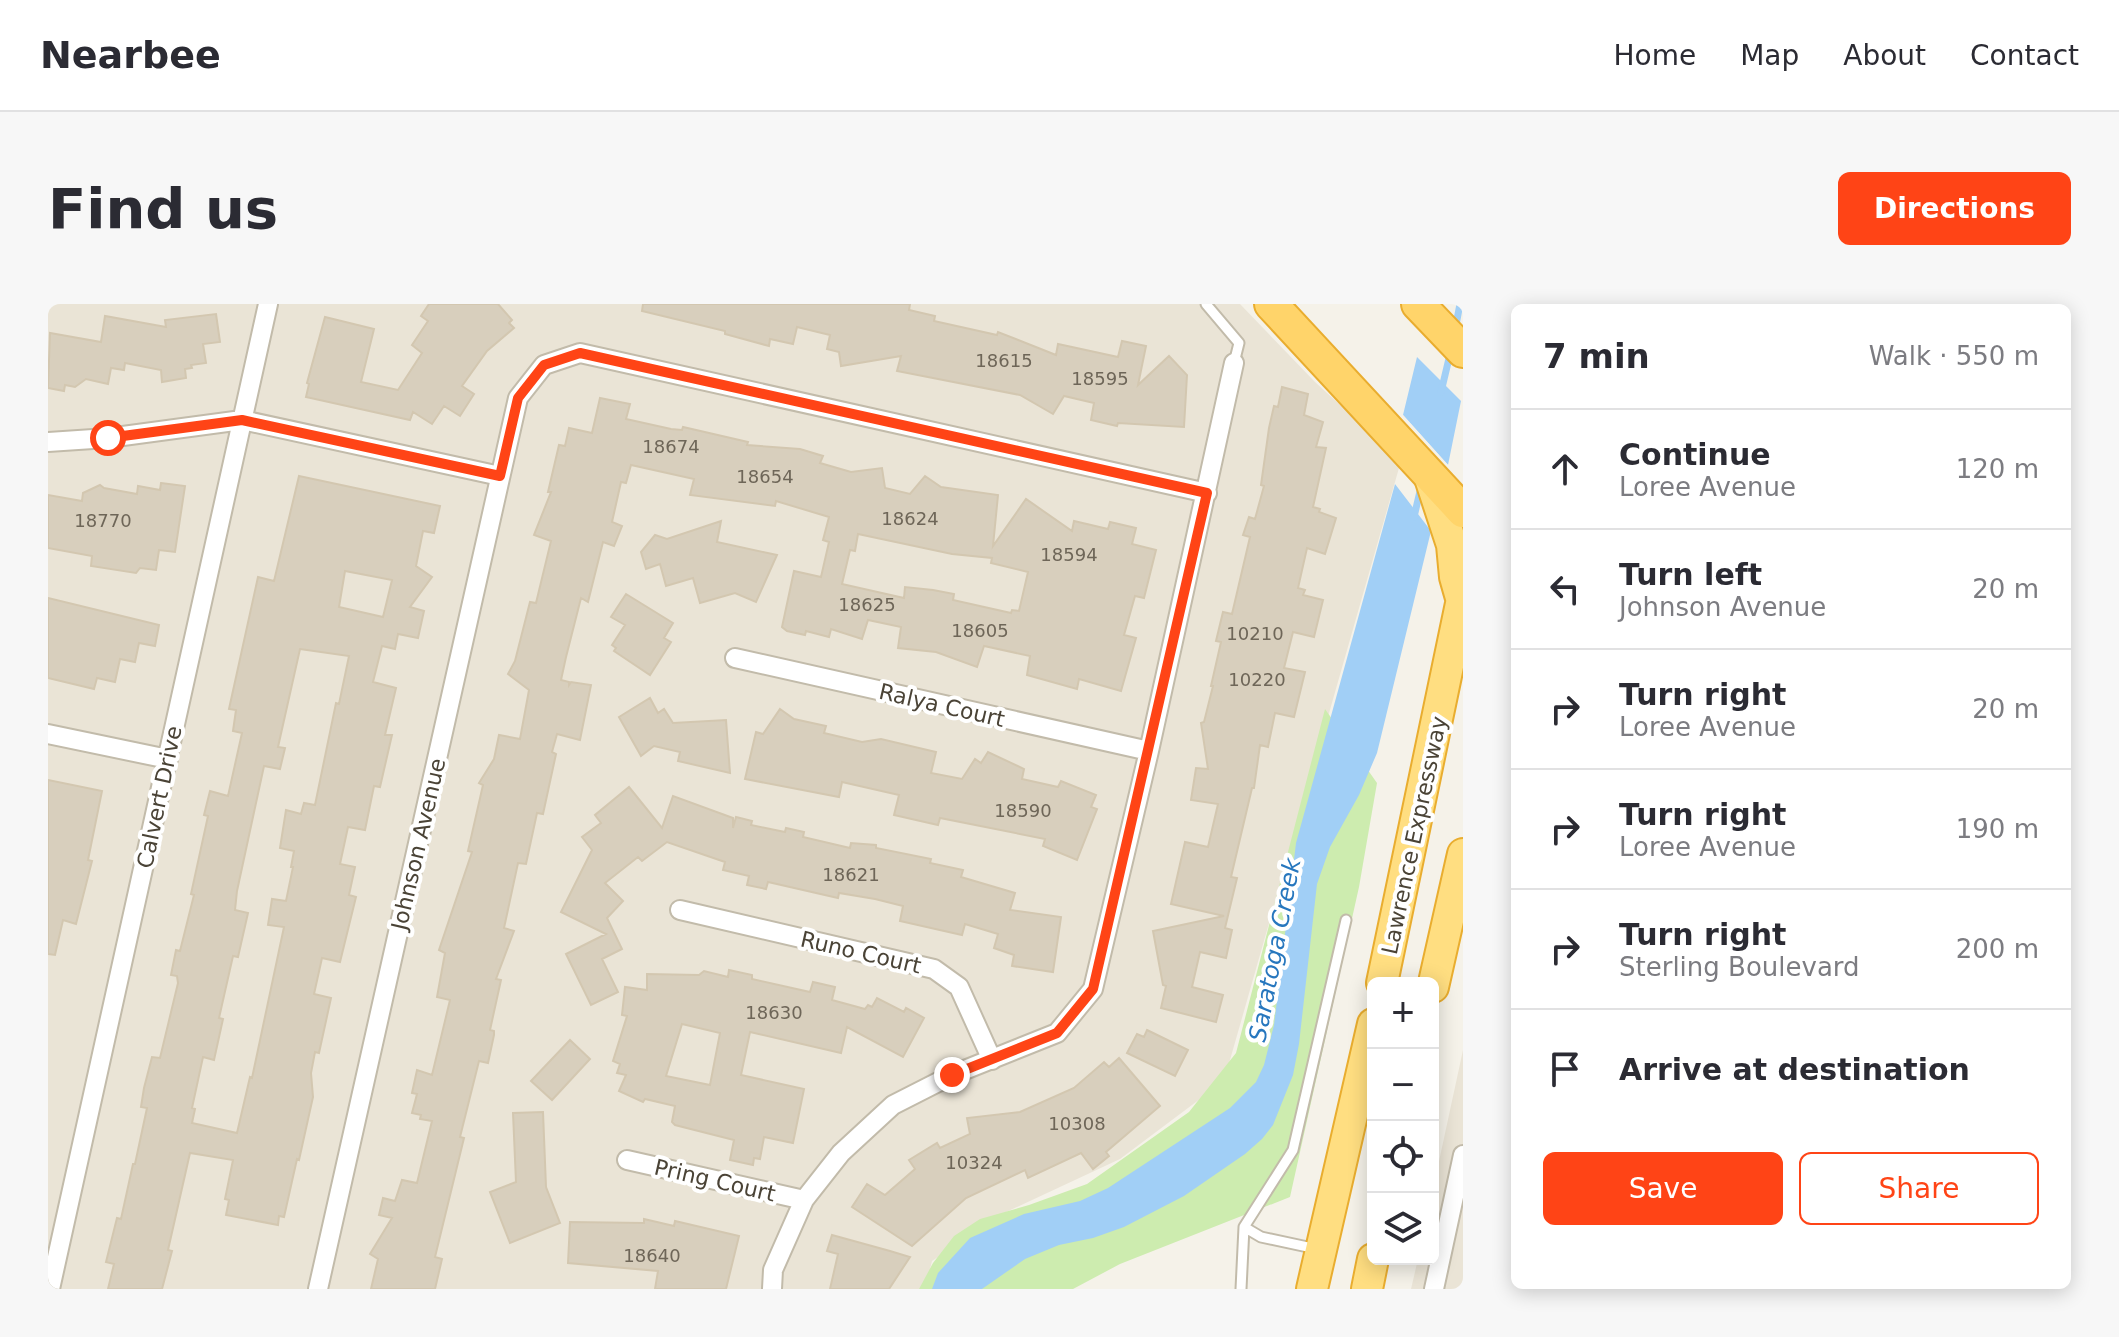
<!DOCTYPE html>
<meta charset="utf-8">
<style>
:root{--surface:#fff;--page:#f7f7f7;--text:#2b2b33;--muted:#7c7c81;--line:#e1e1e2;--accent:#ff4416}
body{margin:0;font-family:"DejaVu Sans",sans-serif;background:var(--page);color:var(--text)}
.controls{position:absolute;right:24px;bottom:24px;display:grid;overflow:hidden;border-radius:12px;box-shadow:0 4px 20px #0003}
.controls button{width:72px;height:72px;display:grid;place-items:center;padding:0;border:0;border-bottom:2px solid var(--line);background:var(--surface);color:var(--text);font:40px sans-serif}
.stop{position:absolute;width:24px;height:24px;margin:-18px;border:6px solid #ff4416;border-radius:50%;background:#fff}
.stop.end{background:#ff4416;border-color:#fff;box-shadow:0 2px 8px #0008}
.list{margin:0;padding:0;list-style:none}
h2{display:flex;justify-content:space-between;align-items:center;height:104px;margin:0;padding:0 32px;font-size:34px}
h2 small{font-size:26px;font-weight:400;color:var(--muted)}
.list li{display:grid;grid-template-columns:52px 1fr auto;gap:24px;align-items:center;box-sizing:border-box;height:120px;padding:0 32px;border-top:2px solid var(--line)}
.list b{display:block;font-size:30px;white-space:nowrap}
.list p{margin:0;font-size:26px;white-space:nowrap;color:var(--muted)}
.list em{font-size:26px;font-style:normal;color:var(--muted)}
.actions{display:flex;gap:16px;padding:24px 32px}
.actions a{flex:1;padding:18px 0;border:2px solid var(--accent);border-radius:12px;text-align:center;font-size:28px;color:var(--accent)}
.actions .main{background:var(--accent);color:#fff}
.icon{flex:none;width:44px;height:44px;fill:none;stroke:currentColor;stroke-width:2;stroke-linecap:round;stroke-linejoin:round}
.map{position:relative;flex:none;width:1415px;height:985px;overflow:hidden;border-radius:12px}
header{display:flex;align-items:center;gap:48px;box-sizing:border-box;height:112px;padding:0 40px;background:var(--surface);border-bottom:2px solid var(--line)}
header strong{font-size:38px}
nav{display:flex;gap:44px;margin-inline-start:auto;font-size:28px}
.intro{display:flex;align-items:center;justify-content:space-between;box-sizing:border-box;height:192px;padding:0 48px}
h1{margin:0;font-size:56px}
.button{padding:20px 36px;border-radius:12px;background:var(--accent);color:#fff;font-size:28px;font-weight:700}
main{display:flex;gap:48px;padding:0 48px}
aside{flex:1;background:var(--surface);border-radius:12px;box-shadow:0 4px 20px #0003}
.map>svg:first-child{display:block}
.residential{fill:#eae4d6}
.green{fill:#cdecaf}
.water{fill:#a1cff6}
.pier{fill:#f5f2e9}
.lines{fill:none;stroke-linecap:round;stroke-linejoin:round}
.stream{stroke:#a1cff6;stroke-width:7}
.building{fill:#d8cfbd;stroke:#d3c7b0;stroke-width:2;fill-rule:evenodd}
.service-casing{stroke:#c2bbaa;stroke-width:13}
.minor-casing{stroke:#c2bbaa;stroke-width:22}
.trunk-casing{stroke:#e9ad2f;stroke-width:34}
.motorway-casing{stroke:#e9ad2f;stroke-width:36}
.service{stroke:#fff;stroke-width:9}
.minor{stroke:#fff;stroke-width:18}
.trunk{stroke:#ffde81;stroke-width:30}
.motorway{stroke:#ffd46a;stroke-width:32}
.route{stroke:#ff4416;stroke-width:10}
.labels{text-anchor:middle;stroke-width:8;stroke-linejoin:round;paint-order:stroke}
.number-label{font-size:18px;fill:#6e6658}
.street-label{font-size:22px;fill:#4a4336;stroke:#fff}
.water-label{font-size:24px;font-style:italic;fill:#2777be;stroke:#fff}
</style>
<header>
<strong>Nearbee</strong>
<nav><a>Home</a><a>Map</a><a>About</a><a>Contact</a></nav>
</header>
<div class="intro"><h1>Find us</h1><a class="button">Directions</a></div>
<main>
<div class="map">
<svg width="1415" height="985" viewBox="0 0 1415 985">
<rect width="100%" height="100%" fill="#f5f2e9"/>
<!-- residential -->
<path class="residential" d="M0,0H1192L1267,78L1353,157L1176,777L1072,855L956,909L884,957L877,985H0Z
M1415,746V985H1363L1370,955H1385V885Z"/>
<!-- green -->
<path class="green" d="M1277,405L1329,479L1311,583L1242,893L1072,960L1025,985H871L885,959L906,932L932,915L981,901L1039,880L1141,808L1188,749Z"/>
<!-- water -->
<path class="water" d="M1369,53L1413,97L1400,161L1355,111Z
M1347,180L1383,227L1329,449L1311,491L1282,543L1269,580L1251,740L1245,771L1225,821L1214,835L1197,850L1136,892L1076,923L1045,934L1011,941L977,955L934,985H884L890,969L922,934L976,910L1032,897L1060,884L1182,804L1208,778L1216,761L1226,721L1248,539Z"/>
<!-- pier -->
<path class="pier" d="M1355,111L1400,161V165L1354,116Z"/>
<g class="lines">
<!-- stream -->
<path class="stream" d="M1407,26L1412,0
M1393,88L1403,46
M1366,213L1373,183"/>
</g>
<!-- building -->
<path class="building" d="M381,0H450L464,16L461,19L466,24L439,47L414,82L426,90L412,112L396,102L384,120L365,108L362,116L258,93L261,80L259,79L277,13L326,25L313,78L350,86L374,49L364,41L380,17L373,12Z
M595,0H862L861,6L887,12L886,17L949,31L950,28L1008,51L1010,40L1070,53L1074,37L1098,42L1090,81L1121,52L1139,71L1136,123L1070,119L1069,122L1043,116L1046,99L1016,92L1005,110L972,91L849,67L853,52L793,62L791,48L779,45L782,31L749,23L745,40L722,35L721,42L677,30V27L594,7Z
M168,10L172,38L155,40L158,59L143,61L144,64L137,65L138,74L114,78L113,66L77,59L76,66L63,64L60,80L38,75L27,83L17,81L16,87L0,84L2,29L53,38L57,12L118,23L117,16Z
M1234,83L1260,90L1256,111L1275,118L1268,143L1278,144L1265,203L1272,205L1271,208L1288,214L1277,250L1259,244L1250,284L1257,286L1255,291L1275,296L1266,333L1245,328L1236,364L1257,368L1246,413L1227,409L1220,443L1212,441L1206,484H1204L1183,573L1189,574L1177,624L1184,626L1178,654L1152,648L1144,683L1175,691L1168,718L1113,704L1118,682L1115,681L1105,627L1176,612L1123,600L1137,538L1160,543L1170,500L1143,496L1148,464L1160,465L1153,419L1156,418L1165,382H1163L1173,338L1168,337L1175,308L1184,310L1202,233L1195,231L1201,213L1207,215L1216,182L1213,181L1221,124L1226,102L1230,103Z
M552,94L582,100L578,115L623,125L634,126L635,123L700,138L699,141L752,145L775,152L772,159L803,168L834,164L837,184L862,190L877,172L893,183L950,191L945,242L978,195L1024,227L1026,217L1060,225L1062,218L1088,224L1084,240L1108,246L1096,294L1087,292L1076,331L1088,334L1073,387L1031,375L1029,385L979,371L982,352L936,342L929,363L888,348L850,344L853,323L820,316L814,335L783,325L781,333L758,327L757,331L739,327L734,323L746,267L773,273L781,238L775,236L781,213L728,197L727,202L642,191L646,175L583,161L578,179L573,178L564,218L574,222L566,242L555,238L540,298L533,294L518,353L513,376L521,378V381L523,378L543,381L532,436L509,430L504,448L508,450L495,510L489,509L478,560L470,559L456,624L466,627L448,675L453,676L442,726L446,727V731L440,759L431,757L412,833L416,834L387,953L394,955L387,985H323L330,955L322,950L344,914L331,911L335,894L347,897L354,876L369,879L384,817L372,815L373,811L364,809L369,790L364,789L369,766L384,771L402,696L389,693L397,649L391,646L424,548L420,547L435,481L431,479L446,455L451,431L472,435L481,386L460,370L467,357L482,298L488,299L503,237L486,231L503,188H500L511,141L517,142L521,124L544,129ZM810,230L904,250L944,254L943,259L980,268L971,307L964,306L963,309L905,296L906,290L885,286L857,283L856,294L794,280L802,246L807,247Z
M251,172L392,202L386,229L375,227L368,262L384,273L362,303L376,307L370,334L350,330L347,345L334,342L325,378L348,384L337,431H344L332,483L326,482L317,526L300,523L292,560L307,563L301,591L308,593L292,658L274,654L266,690L283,694L271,749L267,748L263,769L265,793L251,856L249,855L236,913L231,912L230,921L178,911L181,896L177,895L185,856L142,849L120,946L124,947L114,985H60L66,960L58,958L69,914L73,915L85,860H87L99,804L93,803L96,784L104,753L112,754L130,679L129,672L123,671L128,646L132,647L146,591L143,590L160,512L156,511L162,487L180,492L194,429L185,427L188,406L181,405L210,273L226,277ZM297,267L344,276L335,313L291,303ZM252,345L301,352L291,400L288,399L267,501L256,499L253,510L238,506L232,544L246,547L243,563H245L238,597L224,595L220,621L236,623L204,774L202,773L189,829L144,819L147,805L144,804L155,753L166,756L175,715L171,714L185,652L190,653L200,609L187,606L189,587L216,462L232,465L237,444L230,443Z
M113,179L137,182L127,248L111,246L108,266L92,264L88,269L43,262L44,252L0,244V191L34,197L35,189L52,181L56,184L89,190L90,182L112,186Z
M673,217L669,238L729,251L708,298L687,289L652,299L645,274L618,282L612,260L598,265L593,248L607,231L619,235Z
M578,290L625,319L616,334L623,338L602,371L566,347L568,344L564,341L577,321L563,313Z
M0,294L111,321L107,342L91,339L87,358L72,355L67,378L49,374L46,385L0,374Z
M602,394L610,409L616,405L625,419L678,416L682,469L630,457L632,448L606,442L593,452L571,413Z
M732,405L746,415L778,422L776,429L814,438L833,435L888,448L883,469L914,475L927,455L933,459L940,448L976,465L974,475L1010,483L1013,477L1048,491L1043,503L1049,505L1029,556L995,542L997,535L892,514L890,521L846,511L851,491L794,478L791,493L697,475L708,428L715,430Z
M0,476L54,487L40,556L44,557L28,620L15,616L7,651L0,650Z
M581,483L614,524L625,492L685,514V524L688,513L704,517L703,521L737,528L738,524L756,528L755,533L802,544L803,539L828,541V544L883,555L882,559L915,566L913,573L967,589L962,606L1013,613L1005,668L964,662L966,651L946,644L950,630L917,620L914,631L852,617L855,602L827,595L791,589L790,594L720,578L718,585L699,581L701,572L675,566L677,558L619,538L594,557L590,553L557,579L575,597L559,614L574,645L554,655L570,688L543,701L518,650L558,630L513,608L544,546L534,533L553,519L547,511Z
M681,666L704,671V675L762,688L765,678L787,683L784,696L817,705L820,701L824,703L829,694L856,708L858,704L876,714L855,753L799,723L793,749L702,728L693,771L756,785L745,839L716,833L712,855L706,854L705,861L682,856L686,836L627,821L624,818L627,802L597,795L595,798L571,787L578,771L569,769L572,760L565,757L579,712L574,711L577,683L599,686V670L651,671L656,667L680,673ZM634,720L672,729L662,781L618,772Z
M1099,726L1140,746L1127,772L1079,749L1089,730L1096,733Z
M522,736L542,755L504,796L483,777Z
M1071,754L1112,802L1058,848L1061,852L1045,865L1033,849L980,874L977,866L918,894L864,942L804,903L819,880L837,891L867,865L861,856L889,839L892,844L922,830L919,814L972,808L1026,784L1056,758L1061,763Z
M495,808L498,883L512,919L462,939L442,888L468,878L465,809Z
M596,915L626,922L627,917L691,932L678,985H607L610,967L520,959L522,918L596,919Z
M784,931L842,947L862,953L841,985H782L790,950L779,947Z"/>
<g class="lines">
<!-- service casing -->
<g class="service-casing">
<path id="service" d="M1158,0L1191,39L1186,59
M1196,923L1213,933L1269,945
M1193,985L1196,923L1245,846L1298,616"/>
</g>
<!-- minor casing -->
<g class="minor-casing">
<path id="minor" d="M0,138L60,134L194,116L452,172
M687,354L1101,447
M0,430L120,455
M632,606L886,665L911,683L944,756
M579,856L756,896
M2,985L220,0
M270,985L470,94L496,61L532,49L1159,189
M724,985L725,966L756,896L793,849L845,801L904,771L1009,729L1045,685L1101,447L1186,59
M1386,985L1415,851"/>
</g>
<!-- trunk casing -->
<g class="trunk-casing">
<path id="trunk" d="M1381,171L1404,241L1407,273L1413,294
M1334,679L1415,290
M1385,683L1415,550
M1264,985L1325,720
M1319,985L1325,955"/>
</g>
<!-- motorway casing -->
<g class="motorway-casing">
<path id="motorway" d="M1223,0L1415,207
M1370,0L1415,47"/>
</g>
<!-- service -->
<use href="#service" class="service"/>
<!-- minor -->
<use href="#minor" class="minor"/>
<!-- trunk -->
<use href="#trunk" class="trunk"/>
<!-- motorway -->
<use href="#motorway" class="motorway"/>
</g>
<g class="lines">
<!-- route -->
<path class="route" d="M60,134L194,116L452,172L470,94L496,61L532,49L1159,189L1045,685L1009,729L904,771"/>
</g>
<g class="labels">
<!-- number labels -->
<g class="number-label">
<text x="956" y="63">18615</text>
<text x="1052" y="81">18595</text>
<text x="623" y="149">18674</text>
<text x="717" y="179">18654</text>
<text x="862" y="221">18624</text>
<text x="55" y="223">18770</text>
<text x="1021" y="257">18594</text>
<text x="819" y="307">18625</text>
<text x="932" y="333">18605</text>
<text x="1207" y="336">10210</text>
<text x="1209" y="382">10220</text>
<text x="975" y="513">18590</text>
<text x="803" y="577">18621</text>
<text x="726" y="715">18630</text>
<text x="1029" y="826">10308</text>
<text x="926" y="865">10324</text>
<text x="604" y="958">18640</text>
</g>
<!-- street labels -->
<g class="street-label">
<text transform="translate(894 401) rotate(13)" y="8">Ralya Court</text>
<text transform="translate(111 493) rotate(-78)" y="8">Calvert Drive</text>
<text transform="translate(1366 531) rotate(-78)" y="8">Lawrence Expressway</text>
<text transform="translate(370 540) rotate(-77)" y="8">Johnson Avenue</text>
<text transform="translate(813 648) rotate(13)" y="8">Runo Court</text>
<text transform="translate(667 876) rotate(13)" y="8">Pring Court</text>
</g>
<!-- water labels -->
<g class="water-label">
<text transform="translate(1227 646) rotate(-79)" y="8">Saratoga Creek</text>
</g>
</g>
</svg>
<div class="controls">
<button>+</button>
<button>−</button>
<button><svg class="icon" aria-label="locate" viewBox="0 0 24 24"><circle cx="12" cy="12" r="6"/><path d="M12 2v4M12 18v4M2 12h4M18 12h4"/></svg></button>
<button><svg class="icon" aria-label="layers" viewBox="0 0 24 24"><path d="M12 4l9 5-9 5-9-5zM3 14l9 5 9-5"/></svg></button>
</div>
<div class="stop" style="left:60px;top:134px"></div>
<div class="stop end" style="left:904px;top:771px"></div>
</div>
<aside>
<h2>7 min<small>Walk · 550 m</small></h2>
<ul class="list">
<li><svg class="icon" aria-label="ahead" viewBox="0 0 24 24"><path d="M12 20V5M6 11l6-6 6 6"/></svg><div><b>Continue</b><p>Loree Avenue</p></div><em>120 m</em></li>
<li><svg class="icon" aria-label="left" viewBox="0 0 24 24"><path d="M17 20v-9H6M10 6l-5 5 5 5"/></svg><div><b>Turn left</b><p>Johnson Avenue</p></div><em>20 m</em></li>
<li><svg class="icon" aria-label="right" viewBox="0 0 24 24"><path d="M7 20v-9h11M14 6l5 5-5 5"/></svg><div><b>Turn right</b><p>Loree Avenue</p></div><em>20 m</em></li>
<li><svg class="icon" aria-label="right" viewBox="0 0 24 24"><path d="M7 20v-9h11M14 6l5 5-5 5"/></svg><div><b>Turn right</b><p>Loree Avenue</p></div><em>190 m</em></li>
<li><svg class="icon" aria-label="right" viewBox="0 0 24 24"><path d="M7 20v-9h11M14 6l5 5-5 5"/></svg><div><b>Turn right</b><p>Sterling Boulevard</p></div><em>200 m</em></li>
<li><svg class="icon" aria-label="arrive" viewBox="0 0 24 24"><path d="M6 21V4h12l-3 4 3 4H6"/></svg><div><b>Arrive at destination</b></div></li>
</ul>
<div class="actions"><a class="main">Save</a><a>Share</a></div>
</aside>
</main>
